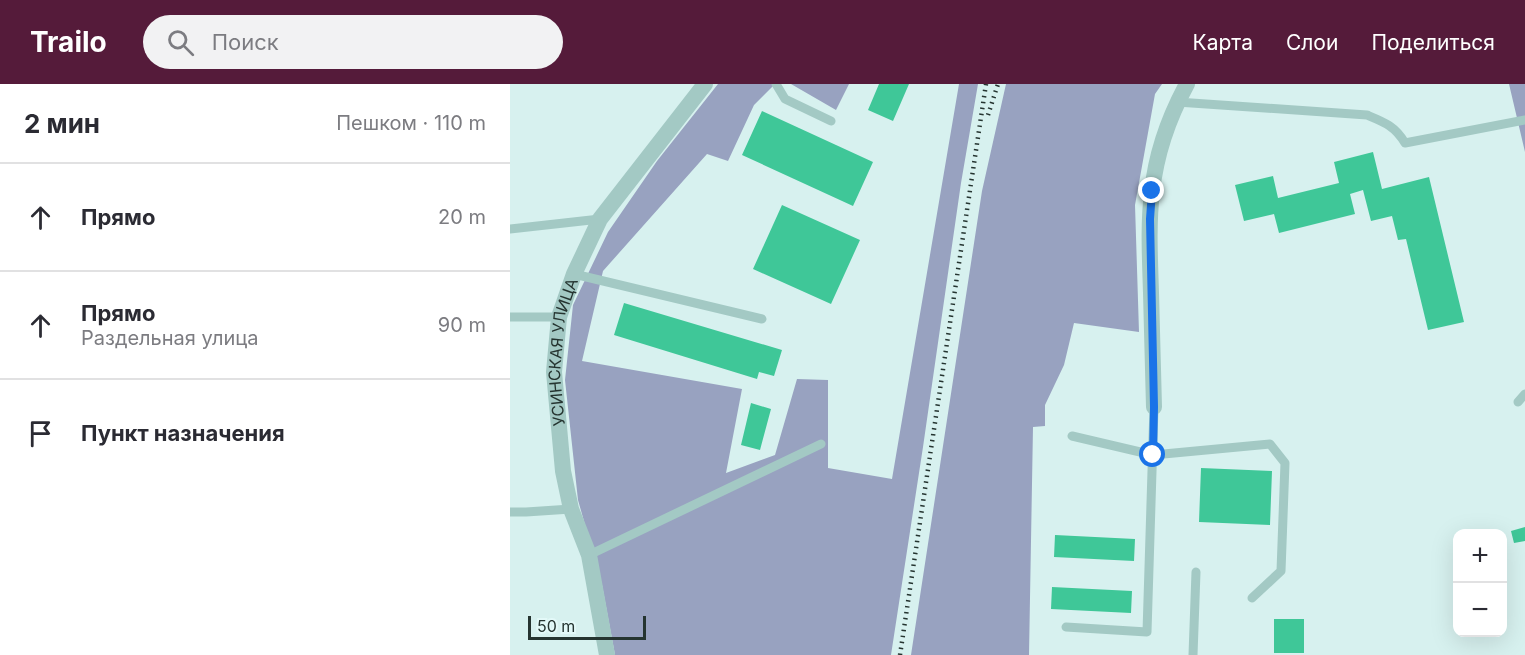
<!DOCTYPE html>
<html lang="ru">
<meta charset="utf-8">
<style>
:root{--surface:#fff;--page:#f2f2f3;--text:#2b2b33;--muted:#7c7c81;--line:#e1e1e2;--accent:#551b3a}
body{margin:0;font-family:Inter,sans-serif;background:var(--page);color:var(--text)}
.controls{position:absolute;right:18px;bottom:18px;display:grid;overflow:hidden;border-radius:12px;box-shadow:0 6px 24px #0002}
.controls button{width:54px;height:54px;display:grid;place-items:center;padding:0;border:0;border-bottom:2px solid var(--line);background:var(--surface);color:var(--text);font:30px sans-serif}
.scale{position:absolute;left:18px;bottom:15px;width:118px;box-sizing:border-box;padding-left:6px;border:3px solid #253430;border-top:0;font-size:16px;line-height:21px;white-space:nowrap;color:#253430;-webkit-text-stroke:4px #e3f9f8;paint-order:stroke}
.stop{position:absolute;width:18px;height:18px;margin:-14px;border:4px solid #1a73e8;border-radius:50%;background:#fff}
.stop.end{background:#1a73e8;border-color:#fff;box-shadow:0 2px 6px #0008}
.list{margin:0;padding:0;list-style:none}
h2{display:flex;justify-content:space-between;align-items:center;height:78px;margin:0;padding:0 24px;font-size:26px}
h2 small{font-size:20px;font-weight:400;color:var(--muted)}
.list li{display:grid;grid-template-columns:39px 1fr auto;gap:18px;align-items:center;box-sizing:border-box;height:108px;padding:0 24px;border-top:2px solid var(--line)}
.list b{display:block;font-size:22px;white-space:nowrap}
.list p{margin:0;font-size:20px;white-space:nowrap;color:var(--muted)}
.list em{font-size:20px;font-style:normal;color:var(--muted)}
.icon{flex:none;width:33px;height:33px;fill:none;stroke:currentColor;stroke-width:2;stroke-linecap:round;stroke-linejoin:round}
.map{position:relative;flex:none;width:1015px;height:571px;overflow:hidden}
header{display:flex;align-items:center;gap:36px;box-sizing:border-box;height:84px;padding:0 30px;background:var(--accent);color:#fff}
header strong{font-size:28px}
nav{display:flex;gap:33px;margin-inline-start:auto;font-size:21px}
.search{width:420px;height:54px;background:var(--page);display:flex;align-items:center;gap:15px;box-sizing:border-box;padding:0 21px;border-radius:33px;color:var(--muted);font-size:22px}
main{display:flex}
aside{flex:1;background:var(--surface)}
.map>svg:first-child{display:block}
.green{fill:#98a2c0}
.building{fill:#3fc798}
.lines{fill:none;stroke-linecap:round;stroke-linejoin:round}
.service{stroke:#a3c9c4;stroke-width:9}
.minor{stroke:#a3c9c4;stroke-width:16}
.rail{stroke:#253430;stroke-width:4.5;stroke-dasharray:1.5 4.5;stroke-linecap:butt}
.route{stroke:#1a73e8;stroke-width:8}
.labels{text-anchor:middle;stroke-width:5;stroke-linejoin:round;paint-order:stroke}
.street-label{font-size:16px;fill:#253430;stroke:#e3f9f8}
</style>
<header>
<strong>Trailo</strong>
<div class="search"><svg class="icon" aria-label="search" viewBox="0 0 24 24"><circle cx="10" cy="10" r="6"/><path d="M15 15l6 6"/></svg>Поиск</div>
<nav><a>Карта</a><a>Слои</a><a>Поделиться</a></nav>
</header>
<main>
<aside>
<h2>2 мин<small>Пешком · 110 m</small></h2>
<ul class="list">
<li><svg class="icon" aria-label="ahead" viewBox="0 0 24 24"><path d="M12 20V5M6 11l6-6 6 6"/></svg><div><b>Прямо</b></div><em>20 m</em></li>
<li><svg class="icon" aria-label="ahead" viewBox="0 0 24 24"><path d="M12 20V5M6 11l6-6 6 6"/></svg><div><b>Прямо</b><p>Раздельная улица</p></div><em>90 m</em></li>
<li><svg class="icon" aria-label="arrive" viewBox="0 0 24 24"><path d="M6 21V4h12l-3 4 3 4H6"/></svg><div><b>Пункт назначения</b></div></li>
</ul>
</aside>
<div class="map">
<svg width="1015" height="571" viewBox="0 0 1015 571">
<rect width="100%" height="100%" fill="#d7f1ef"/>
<!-- green -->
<path class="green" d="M208,0H265L244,21L218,77L197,70L93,187L72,277L232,305L216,389L265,371L287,295L318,296V384L382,395L449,0H468L451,99L413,363L381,571H105L92,501L68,416L55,296L63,221L98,148L147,77Z
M281,0H339L326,26Z
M496,0H652L645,10L625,121L629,248L564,239L554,281L535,321V342L523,343L519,571H401L472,107Z
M999,0H1015V68Z"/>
<!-- building -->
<path class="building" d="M369,0H399L383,37L358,26Z
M252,27L363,78L343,122L232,71Z
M863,68L872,105L919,93L954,238L918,246L896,155L888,156L882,132L861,137L853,106L840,110L845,130L769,149L764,130L734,137L725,101L763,92L768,114L829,99L824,78Z
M272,121L350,156L321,220L243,185Z
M114,219L272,266L264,292L249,288L247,295L104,251Z
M241,319L261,325L250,366L231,361Z
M691,384L762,387L760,441L689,438Z
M1015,443V457L1004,459L1001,447Z
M545,451L625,455L624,477L544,473Z
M542,503L622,507L621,529L541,525Z
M764,535H794V569H764Z"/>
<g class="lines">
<!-- service -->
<path class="service" d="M266,0L275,15L321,37
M667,18L857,31C874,38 885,42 895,59L1015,36
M0,145L90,135
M64,190L252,235
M0,233H49
M1008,318L1015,310
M562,352L643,371L760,360L775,379L771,487L742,514
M0,428H16L61,425
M79,471L311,360
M556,543L637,548L644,323
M683,571L686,488"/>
<!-- minor -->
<g class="minor">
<path d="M644,323C643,285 642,247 641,209C640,175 638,141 642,108C646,70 659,33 677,0"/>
<path id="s1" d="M97,571L79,471L61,425L53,387L44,288L49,233L64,190L90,135L195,0"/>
</g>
<!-- rail -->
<path class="rail" d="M478,31L488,0
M390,571L476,0"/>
</g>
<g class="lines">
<!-- route -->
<path class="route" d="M642,107L640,135L644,323L643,371"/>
</g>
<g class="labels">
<!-- street labels -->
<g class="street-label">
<text dy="6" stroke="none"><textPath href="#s1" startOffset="310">УСИНСКАЯ УЛИЦА</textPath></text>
</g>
</g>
</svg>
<div class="controls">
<button>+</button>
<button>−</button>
</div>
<div class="scale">50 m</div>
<div class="stop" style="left:643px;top:371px"></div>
<div class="stop end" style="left:642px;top:107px"></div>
</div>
</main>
